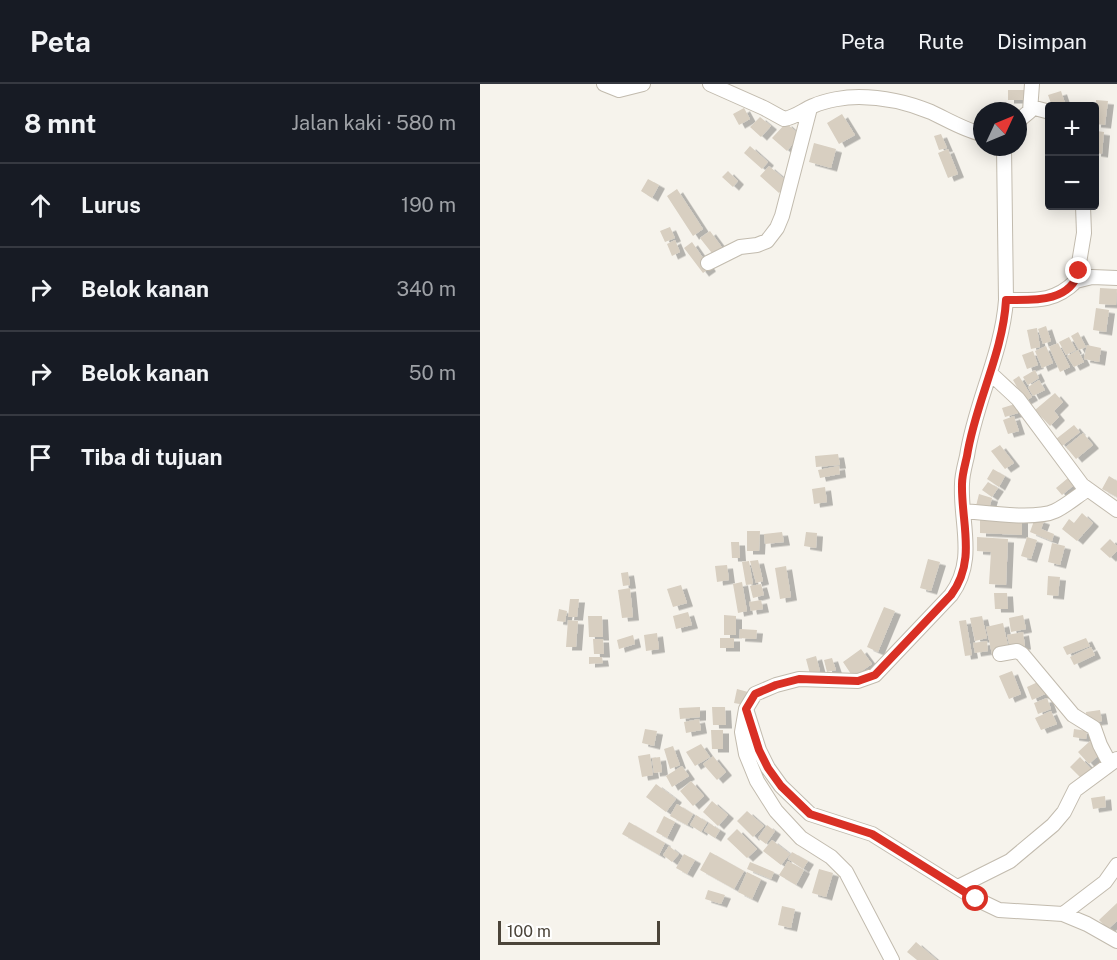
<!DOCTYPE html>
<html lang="id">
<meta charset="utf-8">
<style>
:root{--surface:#171b24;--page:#242831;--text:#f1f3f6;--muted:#9ea1a6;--line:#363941}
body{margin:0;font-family:"Public Sans",sans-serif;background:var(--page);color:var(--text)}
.controls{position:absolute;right:18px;top:18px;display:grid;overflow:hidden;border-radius:6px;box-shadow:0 3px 15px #0003}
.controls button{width:54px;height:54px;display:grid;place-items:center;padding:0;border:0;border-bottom:2px solid var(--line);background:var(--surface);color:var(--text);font:30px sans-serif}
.compass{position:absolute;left:493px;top:18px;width:54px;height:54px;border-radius:50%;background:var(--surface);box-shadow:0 3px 15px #0003;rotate:46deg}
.scale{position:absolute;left:18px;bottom:15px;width:162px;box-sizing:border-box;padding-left:6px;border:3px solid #4b4439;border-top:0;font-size:16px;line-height:21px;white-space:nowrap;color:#4b4439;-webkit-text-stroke:4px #fff;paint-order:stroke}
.stop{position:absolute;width:18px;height:18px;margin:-14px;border:4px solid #d93025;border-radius:50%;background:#fff}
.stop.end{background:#d93025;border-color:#fff;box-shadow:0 2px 6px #0008}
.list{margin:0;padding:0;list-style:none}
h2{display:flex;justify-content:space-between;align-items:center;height:78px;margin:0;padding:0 24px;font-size:26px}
h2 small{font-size:20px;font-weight:400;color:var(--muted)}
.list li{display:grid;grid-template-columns:39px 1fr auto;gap:18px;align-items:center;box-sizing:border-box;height:84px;padding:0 24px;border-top:2px solid var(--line)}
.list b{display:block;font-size:22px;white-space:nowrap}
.list em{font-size:20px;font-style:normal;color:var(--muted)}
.icon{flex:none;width:33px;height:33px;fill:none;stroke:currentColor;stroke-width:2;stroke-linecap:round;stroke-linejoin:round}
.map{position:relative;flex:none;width:637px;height:876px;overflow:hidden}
header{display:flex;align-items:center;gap:36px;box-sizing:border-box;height:84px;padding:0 30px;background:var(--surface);border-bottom:2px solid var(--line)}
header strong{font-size:28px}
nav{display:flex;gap:33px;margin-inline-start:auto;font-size:21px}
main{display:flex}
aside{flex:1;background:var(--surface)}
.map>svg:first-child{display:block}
.building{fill:#d8cfc1;filter:url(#shadow)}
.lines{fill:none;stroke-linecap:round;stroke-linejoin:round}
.minor-casing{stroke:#c2bbae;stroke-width:16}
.minor{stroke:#fff;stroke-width:14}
.route{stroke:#d93025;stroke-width:8}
</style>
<header>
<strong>Peta</strong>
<nav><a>Peta</a><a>Rute</a><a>Disimpan</a></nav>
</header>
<main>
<aside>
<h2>8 mnt<small>Jalan kaki · 580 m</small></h2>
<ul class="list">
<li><svg class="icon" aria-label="ahead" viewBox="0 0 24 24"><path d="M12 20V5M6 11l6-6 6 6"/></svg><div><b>Lurus</b></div><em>190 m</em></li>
<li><svg class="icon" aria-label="right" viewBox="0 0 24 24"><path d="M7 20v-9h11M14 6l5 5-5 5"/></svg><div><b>Belok kanan</b></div><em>340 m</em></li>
<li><svg class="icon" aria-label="right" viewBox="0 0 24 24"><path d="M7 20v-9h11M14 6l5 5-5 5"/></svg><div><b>Belok kanan</b></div><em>50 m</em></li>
<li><svg class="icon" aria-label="arrive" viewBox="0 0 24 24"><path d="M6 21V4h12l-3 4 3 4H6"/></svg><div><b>Tiba di tujuan</b></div></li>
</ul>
</aside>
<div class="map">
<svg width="637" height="876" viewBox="0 0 637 876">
<defs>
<filter id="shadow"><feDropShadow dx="6" dy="3.5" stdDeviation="0" flood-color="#0004"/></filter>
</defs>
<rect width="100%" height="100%" fill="#f6f3ec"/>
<!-- building -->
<path class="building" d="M528,6H547L548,16H528Z
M581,7L586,22H572L568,11Z
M616,16L628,17L625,41L615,40Z
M264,24L270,35L259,41L253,30Z
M362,30L375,51L359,60L347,39Z
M280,33L291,42L281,53L270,43Z
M306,39L320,51L307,67L292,54Z
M617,47L624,48L622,70L615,69Z
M461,50L467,64L459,66L454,52Z
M334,59L356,65L351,84L329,78Z
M270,62L288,78L282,85L264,69Z
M468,65L478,90L468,94L458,69Z
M289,82L308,98L299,109L280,92Z
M248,87L258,97L253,103L242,93Z
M168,95L179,101L172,114L161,107Z
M197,105L223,145L213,152L187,112Z
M190,143L195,154L185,158L180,147Z
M230,147L244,166L235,173L220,154Z
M195,156L200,168L192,172L187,160Z
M212,158L230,184L223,189L204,164Z
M620,204L637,205L636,221L619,220Z
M616,224L629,226L626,248L613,246Z
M566,242L571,257L563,260L558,245Z
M557,244L560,263L551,265L547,246Z
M598,248L606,263L599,266L591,252Z
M589,253L596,266L586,271L579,258Z
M578,259L590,283L580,288L569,263Z
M607,261L621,264L619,278L604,275Z
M566,262L573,279L562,284L555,267Z
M598,266L604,278L594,283L587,272Z
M553,267L558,281L547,285L542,271Z
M555,286L559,294L548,301L543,293Z
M539,292L552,313L545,317L533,296Z
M559,296L565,306L553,312L548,303Z
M575,309L583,318L574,327L579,333L570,342L555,326Z
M535,320L538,329L525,333L522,324Z
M534,332L539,347L528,350L523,336Z
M594,341L600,348L582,362L576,355Z
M603,349L613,361L596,375L586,363Z
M520,361L534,379L525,385L511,367Z
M358,370L360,381L336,383L335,372Z
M359,382L360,390L340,394L338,386Z
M513,385L525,392L519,403L507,395Z
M629,392L637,397V413L622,405Z
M588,394L594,401L582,411L576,404Z
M508,398L518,404L512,413L502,406Z
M345,403L347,418L334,420L332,405Z
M499,410L512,414L509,425L496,422Z
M602,429L613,439L597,457L582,445L589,435L594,439Z
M500,433L542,434V451L500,449Z
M555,434L564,437L561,445L574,450L572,457L550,448Z
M267,447H280L279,467H267Z
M302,448L304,458L285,460L284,450Z
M326,448L337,449L336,464L324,462Z
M497,453L528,455L526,501L509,500L511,468L497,467Z
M547,453L557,456L551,475L541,472Z
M630,455L637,462V467L630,474L620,465Z
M251,458H259L260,474H252Z
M572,459L585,462L580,481L568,478Z
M448,475L460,478L451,507L440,504Z
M278,476L283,497L276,499L270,477Z
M269,477L273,500L266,501L262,478Z
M247,481L249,496L237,498L235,482Z
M306,482L311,513L300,515L295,484Z
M148,488L150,501L143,502L141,489Z
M568,492L580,493L578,512L567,511Z
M262,498L267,527L258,529L253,500Z
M281,500L284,511L273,514L270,502Z
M201,501L207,519L193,523L187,505Z
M150,504L153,533L142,534L138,506Z
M514,509H527L528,525H515Z
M90,515H99L97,533H88Z
M281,516L283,525L271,527L269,518Z
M404,523L415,527L398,568L387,563Z
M79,525L87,527L85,538L77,537Z
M208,528L212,541L196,545L193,532Z
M244,531L256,532V551H244Z
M543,531L546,545L531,548L529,534Z
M108,532H122L123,553H109Z
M502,532L507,554L495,557L490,534Z
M88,536L98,537L96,563H86Z
M486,536L492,571L485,572L479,537Z
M523,539L529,566L512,570L506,543Z
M260,545L277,546L276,555L259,554Z
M543,548L545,562L530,564L527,551Z
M177,549L179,565L166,567L164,551Z
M153,551L155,560L139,565L137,556Z
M240,554H254V564H240Z
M606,554L610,562L587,571L583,563Z
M113,555H123L124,570H114Z
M507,557L508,567L495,569L493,559Z
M611,563L615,571L594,581L590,573Z
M381,565L392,580L373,593L363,578Z
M336,572L340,587L330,590L326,575Z
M109,573H122L123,579L109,580Z
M352,574L356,586L347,588L344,576Z
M532,587L541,610L529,615L519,592Z
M560,597L565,610L552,616L547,603Z
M257,605L268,608L265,621L254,619Z
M567,614L571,625L558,630L554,619Z
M220,623V633L200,635L199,624Z
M232,623H245L246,641H233Z
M620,626L622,637L607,639L606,628Z
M571,627L577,640L561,646L555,634Z
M219,635L221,646L206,649L204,638Z
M165,645L177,647L174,662L162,659Z
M594,645L607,647L606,655L593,653Z
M231,646H243V665H232Z
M610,657L621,669L609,680L598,668Z
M221,660L230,673L215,682L206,668Z
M193,662L200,681L190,685L184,665Z
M170,670L173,691L162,693L158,672Z
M233,672L246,688L237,696L223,680Z
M180,673L182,688L174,689L172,674Z
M600,673L613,687L603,696L590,683Z
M202,682L209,692L192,703L186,692Z
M211,697L224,712L213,722L200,707Z
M176,700L196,715L186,728L166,713Z
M625,712L626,723L613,725L611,714Z
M232,717L248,731L238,742L223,728Z
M197,720L213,730L207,741L190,732Z
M267,727L284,742L273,753L257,737Z
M216,731L227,738L221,748L210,741Z
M184,732L195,738L187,754L176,748Z
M149,738L185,759L179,771L142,750Z
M229,739L240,746L235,754L224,747Z
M287,741L295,747L286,760L278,754Z
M257,745L277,765L267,774L247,755Z
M292,756L310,770L301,781L283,767Z
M189,762L199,770L192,778L183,771Z
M230,768L264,787L254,805L220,786Z
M312,768L328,777L323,785L308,775Z
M204,770L215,776L207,790L196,784Z
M308,777L324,786L316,801L299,791Z
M270,778L294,788L291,795L267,785Z
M339,785L353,789L346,813L332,809Z
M267,788L281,795L272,815L258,808Z
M228,806L245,811L241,820L225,815Z
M637,819V837L628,845L619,836Z
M302,822L315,825L311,844L298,841Z
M436,858L457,876H437L427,868Z"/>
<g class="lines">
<!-- minor casing -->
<g class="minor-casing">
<path id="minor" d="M124,0L139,6L163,0
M230,0L284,24L304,35C316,33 323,26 333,22C346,16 365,13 379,13C403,13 429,19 451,28C468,36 484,46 502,50
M551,23L570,28
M538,37L550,27L552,0
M228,179L260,163L277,161L287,157L297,144L302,132L330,24
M596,197L612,193L637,194
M526,216C554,216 574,219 596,197L604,149L603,122
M510,289L538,315L602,401L637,426
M484,427C506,429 556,436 575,427C586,422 597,412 607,406
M520,570L537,567L542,570L593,631L614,644L620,661L630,680
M267,628L279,666L288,684L301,702L330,730L392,750L496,815L519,826L583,830L607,840L637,857
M478,803L530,777L573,741L584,728L595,706L637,675
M583,830L625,798L637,781
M412,876L366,788L351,773L321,754L296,727L277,697L266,670L262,648L266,625L275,610L296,601L319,595L378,597L395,591L471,511C497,476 480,439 482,400C482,391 485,381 487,372C495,319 522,270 526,216L524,63"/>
</g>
<!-- minor -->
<use href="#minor" class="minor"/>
</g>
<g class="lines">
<!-- route -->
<path class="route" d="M496,815L392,750L330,730L301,702L288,684L279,666L266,625L275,610L296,601L319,595L378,597L395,591L471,511C497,476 481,439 482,400C482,391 485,381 487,372C495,319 523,270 526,216C553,216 590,219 599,187"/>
</g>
</svg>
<div class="controls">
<button>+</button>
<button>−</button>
</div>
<svg class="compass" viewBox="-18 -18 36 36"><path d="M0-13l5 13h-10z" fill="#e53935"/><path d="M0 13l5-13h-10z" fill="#9ea1a6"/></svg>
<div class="scale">100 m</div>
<div class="stop" style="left:496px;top:815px"></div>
<div class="stop end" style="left:599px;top:187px"></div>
</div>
</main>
